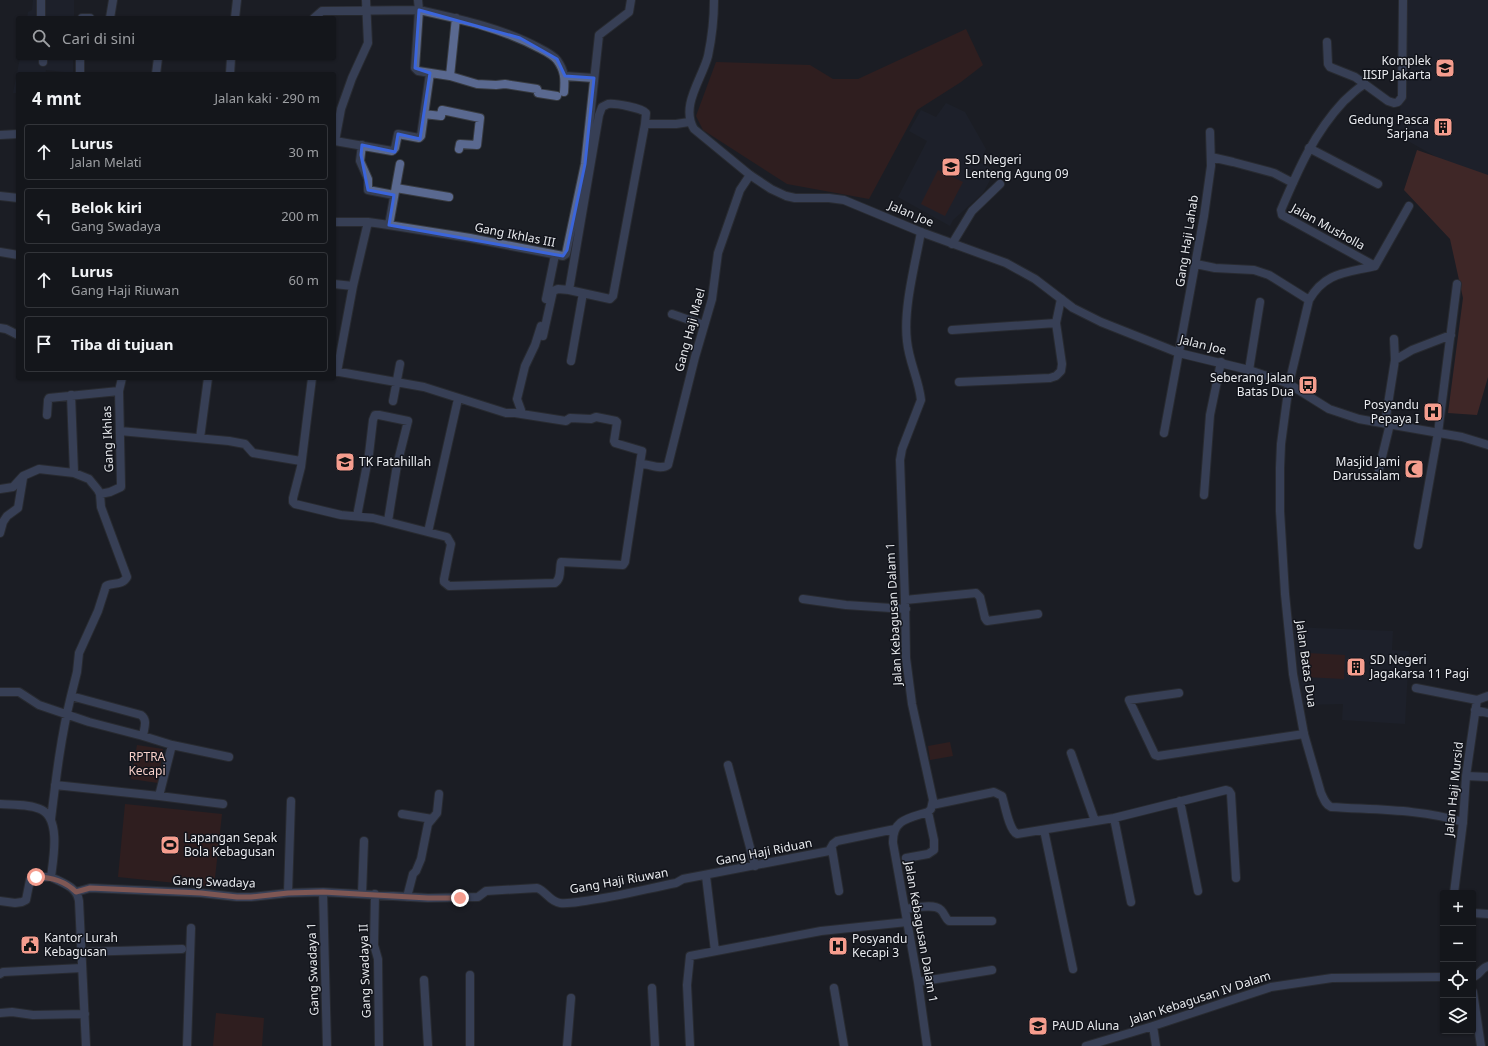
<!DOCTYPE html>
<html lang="id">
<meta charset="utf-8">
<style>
:root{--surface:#14161b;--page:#1d1f24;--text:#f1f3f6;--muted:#9d9fa3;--line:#33353a}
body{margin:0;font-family:"Noto Sans",sans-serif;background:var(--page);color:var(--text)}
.controls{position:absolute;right:12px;bottom:12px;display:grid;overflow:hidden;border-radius:4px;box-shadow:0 1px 3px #0004}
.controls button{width:36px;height:36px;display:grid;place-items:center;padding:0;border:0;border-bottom:1px solid var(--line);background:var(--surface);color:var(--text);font:20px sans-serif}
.stop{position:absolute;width:12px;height:12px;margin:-9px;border:3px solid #f59d8e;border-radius:50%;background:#fff}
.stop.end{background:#f59d8e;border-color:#fff;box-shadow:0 1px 4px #0008}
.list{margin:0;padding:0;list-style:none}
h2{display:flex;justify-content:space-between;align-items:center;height:52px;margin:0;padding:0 16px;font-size:17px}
h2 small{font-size:13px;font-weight:400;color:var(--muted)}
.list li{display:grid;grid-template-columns:26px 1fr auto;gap:12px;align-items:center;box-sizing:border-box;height:56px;margin:0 8px 8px;padding:0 8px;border:1px solid var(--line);border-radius:4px}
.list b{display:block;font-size:15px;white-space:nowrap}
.list p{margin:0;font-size:13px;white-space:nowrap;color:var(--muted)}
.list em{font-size:13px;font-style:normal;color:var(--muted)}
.icon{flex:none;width:22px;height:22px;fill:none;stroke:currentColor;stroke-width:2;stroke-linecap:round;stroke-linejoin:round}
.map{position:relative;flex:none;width:1488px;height:1046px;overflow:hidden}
.search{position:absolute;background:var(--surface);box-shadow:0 1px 3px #0004;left:16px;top:16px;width:320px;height:44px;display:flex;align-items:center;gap:10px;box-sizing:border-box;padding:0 14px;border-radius:4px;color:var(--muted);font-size:15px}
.panel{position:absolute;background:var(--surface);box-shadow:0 1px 3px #0004;left:16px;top:72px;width:320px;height:308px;border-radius:4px}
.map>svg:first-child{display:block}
.built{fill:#202531}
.green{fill:#481f19}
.forest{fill:#6c332b}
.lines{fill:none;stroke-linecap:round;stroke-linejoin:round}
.minor-casing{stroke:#383b40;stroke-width:10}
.tertiary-casing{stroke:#383b40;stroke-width:10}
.minor{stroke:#5a6990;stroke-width:8}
.tertiary{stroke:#5a6990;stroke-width:8}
.route{stroke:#f59d8e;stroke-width:5}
.marked{fill:none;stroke:#3b65db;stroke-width:3;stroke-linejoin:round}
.labels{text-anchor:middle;stroke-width:3;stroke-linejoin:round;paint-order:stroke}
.poi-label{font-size:12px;fill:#e8eaee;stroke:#12141b;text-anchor:start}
.street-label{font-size:12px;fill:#e8eaee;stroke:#12141b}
.park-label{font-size:12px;fill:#f6cfc8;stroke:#12141b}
</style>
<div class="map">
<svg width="1488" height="1046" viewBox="0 0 1488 1046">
<rect width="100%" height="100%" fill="#1b1e24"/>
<!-- built -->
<path class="built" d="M33,0H74V18H27L28,12L32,10Z
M1405,0H1488V186L1399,136Z
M20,58H73V73L46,70L45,74H18V93H13Z
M946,103L965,112L986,149L980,162L995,171L983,193L953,220L950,226L898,197L927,141L909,131L921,110L936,117Z
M1290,627L1393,631L1392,650L1409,651L1405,724L1342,720L1343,704L1301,705Z"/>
<!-- green -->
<path class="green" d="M966,29L983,65L961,82L917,110L869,199L787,184L703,130L696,116L716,62L810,65L833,79H858Z
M938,170L963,182L945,216L921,204Z
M1307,653L1345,655L1344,679L1305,677Z
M950,742L953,756L930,760L928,746Z
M137,745L163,749L158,783L131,779Z
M125,804L222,814L214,887L118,877Z
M216,1013L264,1018L262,1046H213Z"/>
<!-- forest -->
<path class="forest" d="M1417,150L1488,175V377L1477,415L1448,413L1463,298L1450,239L1404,190Z"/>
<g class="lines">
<!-- minor casing -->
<g class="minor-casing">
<path id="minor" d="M418,0L419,10C459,19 502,28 539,48C545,51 553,55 557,60C565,71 565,79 564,92
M41,18V0
M82,18H90
M110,18L113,0
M235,18L237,0
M314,18L322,11L419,10L415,68L418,71L450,76L477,84L496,85L505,84L537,89L538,93L557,96
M1327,42L1328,64L1330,67L1355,77L1388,101L1394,103L1398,102L1402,97L1403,0
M43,58V62
M80,58V74
M156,74L158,58
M230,74L231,58
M450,76L456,18
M565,76L594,78
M1365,84C1357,88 1351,95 1344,101C1314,133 1298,170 1281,210L1282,215L1375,266
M424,114L441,116L442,110L480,118L477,145L460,144L459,149
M645,124H676L689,122
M0,135L18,134
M334,141H335L341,109L352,78L368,43L366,0
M335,141L392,151L395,148L398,134L419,138L421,136L430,73
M362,145L360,161L368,179V190L394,195
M1309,148L1378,184
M1211,157L1233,162L1274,173L1293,183
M396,188L449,197
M0,196L18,198
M334,222H368L382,224L470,238L563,256L566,254L585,164L599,35L629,12L631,0
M389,225L400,164
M921,232C915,265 903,309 907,341C909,362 919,380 921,400L902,449L900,460L905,600L906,658L912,704L933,800L931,809L928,812C910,818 892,819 893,843L918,982L927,1046
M952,244L972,211L1000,184
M0,252L18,255
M1196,264L1215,268L1254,270L1269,275L1309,300
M334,284L353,286
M546,299L555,255
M672,314L704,325
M0,328L6,329L18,335
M952,330L1056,323
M543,336L553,291L558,289L569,290L599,115L602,107C604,106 606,105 608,104C615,103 642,108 646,113L645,124L613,296L610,299L569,290
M1395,360L1412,350L1451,335
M571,361L583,293
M1249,370L1260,302
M334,371L424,387L506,413H515L566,421L570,418L591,419L596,417L616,421L617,422L614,441L615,443L642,451L640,463
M337,372L353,286L368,222
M312,378L301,467L293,498V502L295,504L341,515L373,518L447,537L451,544L444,579V582L449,586L555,583C562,578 559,569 561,562L623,565L625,562L640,464C649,463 660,471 668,465L695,357L712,299L718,253L740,190L750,175
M959,382L1050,378L1056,376L1061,371L1062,364L1056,323L1061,299
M1289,384L1309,300C1325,272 1346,273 1375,266L1409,206
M71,395L74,473
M393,401L400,364
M521,414V410L517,399L525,366L535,345L541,326
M47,415L48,400L49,398L119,391
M1385,423L1395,360L1394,339
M120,431L229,441L245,444L253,453L301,461
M1164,433L1204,216L1211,166L1210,132
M200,438L208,378
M1379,469L1390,424
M0,489L13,487L23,476L39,469L74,473L89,479L98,490L100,494L101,507L127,577C122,586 113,582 106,586L98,611L79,653L77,672L71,696
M100,494L110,492L121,487V485L119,391L122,378
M1204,495L1210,415L1221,362
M357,516L369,454L373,420L375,415H379L408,421L397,465L388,521
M428,532L458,399
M0,533L3,522L7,516L18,508L23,478
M1418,545L1438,433L1457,284
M803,599L846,605L906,609
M905,600L976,593L980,597L985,618L987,621L1038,614
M1416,688L1477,700
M0,692H19L39,705L89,722L143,736L172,745L229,757
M1179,693L1129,700L1155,755L1158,756L1304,734
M1477,700L1488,696
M1475,710L1488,713
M1071,753L1095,821
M728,765L755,866
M1466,776L1488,777
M55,785L159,796L172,745
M159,796L223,804
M1180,801L1198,891
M0,804C13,805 31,804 42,810C61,820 53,860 51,877C63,883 77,887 79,901L86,1046
M932,805L994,792L1002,796C1005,805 1009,830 1017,834L1114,818L1226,790L1229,791L1231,794L1236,878
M402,814L432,819
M1114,818L1131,902
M51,819C56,778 61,736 71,696L141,715C148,720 144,728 143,736
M1463,822L1466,776L1477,700
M1044,830L1073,969
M832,849L839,891
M906,858L928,854L934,850V840L928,812
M706,876L715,951
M76,892L90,888L201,893L237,897H251L288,893L323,892L428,898L478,897L486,891L537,888C546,891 550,902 560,903C568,904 577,902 585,901C616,897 646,889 676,883L683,879L829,851L833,844L837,841L895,829
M323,892L327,1046
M288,893L291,801
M362,894L364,841
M375,894L374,945L378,959L379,1046
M407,897L413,874L416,871L421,859L428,824L437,813L439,794
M0,901L15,903L22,902L26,900L30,880L32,877H51
M905,909C915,908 934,903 941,910C945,914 945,918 949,921H992
M1473,913L1488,914
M81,952L182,949
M0,974L3,972L82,968
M470,975V1046
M1473,977C1480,975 1481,968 1488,966
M424,980L428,1046
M918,982L992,970
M652,988L655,1046
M834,988L844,1046
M0,1013L12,1012L33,1015L85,1014
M1153,1026L1156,1046
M187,1046L191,928
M567,1046L571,998
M690,1046L687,985L690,956L821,931L907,922
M1086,1046L1153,1026L1271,987L1332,978L1443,977"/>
</g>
<!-- tertiary casing -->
<g class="tertiary-casing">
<path id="tertiary" d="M714,0C714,19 712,37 708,56C702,79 680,106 694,129L750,175L771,189L786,196L795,198H829L844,200L921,232L1006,263L1035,279L1073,308L1101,322L1179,353L1249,370L1276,379L1289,384L1329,409L1359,419L1462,437L1488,445
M1289,384L1281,444L1280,468V511L1285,594L1293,674L1304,734L1321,793C1324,799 1325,804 1331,807C1375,810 1421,809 1463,822L1454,893
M1473,992L1481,1046"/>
</g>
<!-- minor -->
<use href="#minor" class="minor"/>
<!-- tertiary -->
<use href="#tertiary" class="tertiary"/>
</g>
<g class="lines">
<!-- route -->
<path class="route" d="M36,877C52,877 65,881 76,892L90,888L201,893L237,897H251L288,893L323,892L428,898H460"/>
</g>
<!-- marked area -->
<path d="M0 0H1488V1046H0ZM419,10L520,38L557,59L565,76L594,78L585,164L567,250L563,256L389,225L394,195L368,190L361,155L362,145L395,152L398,134L420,139L430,73L415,68Z" fill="#1b1e24" fill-opacity=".55" fill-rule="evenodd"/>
<path class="marked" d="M419,10L520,38L557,59L565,76L594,78L585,164L567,250L563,256L389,225L394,195L368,190L361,155L362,145L395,152L398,134L420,139L430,73L415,68Z"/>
<!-- icons -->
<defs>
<g id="university-square" transform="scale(1)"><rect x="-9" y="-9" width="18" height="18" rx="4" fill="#f59d8e" stroke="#12141b"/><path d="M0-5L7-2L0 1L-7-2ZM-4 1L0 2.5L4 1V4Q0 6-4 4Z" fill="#111"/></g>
<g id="building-square" transform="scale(1)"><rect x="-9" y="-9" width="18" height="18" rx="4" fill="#f59d8e" stroke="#12141b"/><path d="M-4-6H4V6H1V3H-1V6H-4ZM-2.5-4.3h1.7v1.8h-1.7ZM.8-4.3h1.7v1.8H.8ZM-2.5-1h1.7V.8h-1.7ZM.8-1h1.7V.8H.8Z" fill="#111"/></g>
<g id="school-square" transform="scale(1)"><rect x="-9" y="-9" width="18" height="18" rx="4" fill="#f59d8e" stroke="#12141b"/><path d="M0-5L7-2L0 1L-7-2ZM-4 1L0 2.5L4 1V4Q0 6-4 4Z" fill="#111"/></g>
<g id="bus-square" transform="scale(1)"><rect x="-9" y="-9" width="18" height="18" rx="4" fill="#f59d8e" stroke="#12141b"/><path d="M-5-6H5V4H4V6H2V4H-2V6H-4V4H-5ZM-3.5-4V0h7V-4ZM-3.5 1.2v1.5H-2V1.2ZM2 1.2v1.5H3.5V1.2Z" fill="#111"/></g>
<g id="hospital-square" transform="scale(1)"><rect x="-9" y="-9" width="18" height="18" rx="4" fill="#f59d8e" stroke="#12141b"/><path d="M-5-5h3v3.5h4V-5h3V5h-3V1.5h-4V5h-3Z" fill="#111"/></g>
<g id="mosque-square" transform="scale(1)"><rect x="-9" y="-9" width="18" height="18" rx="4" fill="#f59d8e" stroke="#12141b"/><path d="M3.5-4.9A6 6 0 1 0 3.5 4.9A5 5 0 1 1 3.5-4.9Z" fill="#111"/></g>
<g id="stadium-square" transform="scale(1)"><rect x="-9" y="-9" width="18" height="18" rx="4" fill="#f59d8e" stroke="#12141b"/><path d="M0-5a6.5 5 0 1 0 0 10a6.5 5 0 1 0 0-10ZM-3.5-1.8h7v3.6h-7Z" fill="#111"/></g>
<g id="civic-square" transform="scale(1)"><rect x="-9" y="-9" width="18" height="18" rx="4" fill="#f59d8e" stroke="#12141b"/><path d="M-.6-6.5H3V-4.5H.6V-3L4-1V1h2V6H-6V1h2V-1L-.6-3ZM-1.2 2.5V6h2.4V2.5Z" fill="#111"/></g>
</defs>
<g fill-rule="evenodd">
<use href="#university-square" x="1445" y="68"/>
<use href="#building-square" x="1443" y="127"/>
<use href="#school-square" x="951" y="167"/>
<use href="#bus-square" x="1308" y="385"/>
<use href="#hospital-square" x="1433" y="412"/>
<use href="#school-square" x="345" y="462"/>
<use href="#mosque-square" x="1414" y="469"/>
<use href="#building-square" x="1356" y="667"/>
<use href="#stadium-square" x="170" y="845"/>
<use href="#civic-square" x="30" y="945"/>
<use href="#hospital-square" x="838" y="946"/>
<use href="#school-square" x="1038" y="1026"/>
</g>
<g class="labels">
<!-- poi labels -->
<g class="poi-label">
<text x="1431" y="65" text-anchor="end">Komplek<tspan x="1431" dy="14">IISIP Jakarta</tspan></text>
<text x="1429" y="124" text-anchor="end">Gedung Pasca<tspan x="1429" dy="14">Sarjana</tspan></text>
<text x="965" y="164">SD Negeri<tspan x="965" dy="14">Lenteng Agung 09</tspan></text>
<text x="1294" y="382" text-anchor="end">Seberang Jalan<tspan x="1294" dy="14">Batas Dua</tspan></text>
<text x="1419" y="409" text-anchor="end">Posyandu<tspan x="1419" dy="14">Pepaya I</tspan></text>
<text x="359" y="466">TK Fatahillah</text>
<text x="1400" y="466" text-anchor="end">Masjid Jami<tspan x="1400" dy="14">Darussalam</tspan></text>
<text x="1370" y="664">SD Negeri<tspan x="1370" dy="14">Jagakarsa 11 Pagi</tspan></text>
<text x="184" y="842">Lapangan Sepak<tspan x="184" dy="14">Bola Kebagusan</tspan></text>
<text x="44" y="942">Kantor Lurah<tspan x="44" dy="14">Kebagusan</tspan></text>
<text x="852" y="943">Posyandu<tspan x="852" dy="14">Kecapi 3</tspan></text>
<text x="1052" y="1030">PAUD Aluna</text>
</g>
<!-- street labels -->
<g class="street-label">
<text transform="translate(911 214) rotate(23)" y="4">Jalan Joe</text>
<text transform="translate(1328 227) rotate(29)" y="4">Jalan Musholla</text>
<text transform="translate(515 235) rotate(11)" y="4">Gang Ikhlas III</text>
<text transform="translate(1187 241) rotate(-81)" y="4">Gang Haji Lahab</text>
<text transform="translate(690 330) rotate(-75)" y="4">Gang Haji Mael</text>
<text transform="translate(1203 345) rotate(14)" y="4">Jalan Joe</text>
<text transform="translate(108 439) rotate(-92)" y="4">Gang Ikhlas</text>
<text transform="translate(894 614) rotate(-93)" y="4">Jalan Kebagusan Dalam 1</text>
<text transform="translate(1306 664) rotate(82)" y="4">Jalan Batas Dua</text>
<text transform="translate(1454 789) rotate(-84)" y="4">Jalan Haji Mursid</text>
<text transform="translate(764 852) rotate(-11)" y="4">Gang Haji Riduan</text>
<text transform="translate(619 881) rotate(-10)" y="4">Gang Haji Riuwan</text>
<text transform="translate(214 882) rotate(2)" y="4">Gang Swadaya</text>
<text transform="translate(921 932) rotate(80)" y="4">Jalan Kebagusan Dalam 1</text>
<text transform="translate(313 969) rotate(-92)" y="4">Gang Swadaya 1</text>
<text transform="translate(365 971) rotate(-92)" y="4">Gang Swadaya II</text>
<text transform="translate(1200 998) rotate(-18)" y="4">Jalan Kebagusan IV Dalam</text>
</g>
<!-- park labels -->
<g class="park-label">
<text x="147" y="761">RPTRA<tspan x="147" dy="14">Kecapi</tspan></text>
</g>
</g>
</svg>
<div class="controls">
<button>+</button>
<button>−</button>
<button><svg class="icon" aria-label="locate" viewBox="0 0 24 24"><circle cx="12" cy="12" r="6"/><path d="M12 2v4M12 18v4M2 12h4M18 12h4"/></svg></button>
<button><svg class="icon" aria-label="layers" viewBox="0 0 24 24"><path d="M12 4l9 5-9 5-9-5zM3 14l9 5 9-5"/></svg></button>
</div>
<div class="stop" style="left:36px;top:877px"></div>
<div class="stop end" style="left:460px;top:898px"></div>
<div class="search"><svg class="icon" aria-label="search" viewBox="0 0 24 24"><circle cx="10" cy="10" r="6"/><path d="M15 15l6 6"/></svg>Cari di sini</div>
<section class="panel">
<h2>4 mnt<small>Jalan kaki · 290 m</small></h2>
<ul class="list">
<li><svg class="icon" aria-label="ahead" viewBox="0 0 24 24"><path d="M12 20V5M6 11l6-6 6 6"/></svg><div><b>Lurus</b><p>Jalan Melati</p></div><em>30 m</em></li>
<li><svg class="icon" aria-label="left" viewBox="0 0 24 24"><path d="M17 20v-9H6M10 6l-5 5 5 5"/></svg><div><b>Belok kiri</b><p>Gang Swadaya</p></div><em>200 m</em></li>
<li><svg class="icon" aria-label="ahead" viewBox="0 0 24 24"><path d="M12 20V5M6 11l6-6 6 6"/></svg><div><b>Lurus</b><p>Gang Haji Riuwan</p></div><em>60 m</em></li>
<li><svg class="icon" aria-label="arrive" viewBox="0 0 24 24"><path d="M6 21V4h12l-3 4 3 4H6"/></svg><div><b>Tiba di tujuan</b></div></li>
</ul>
</section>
</div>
